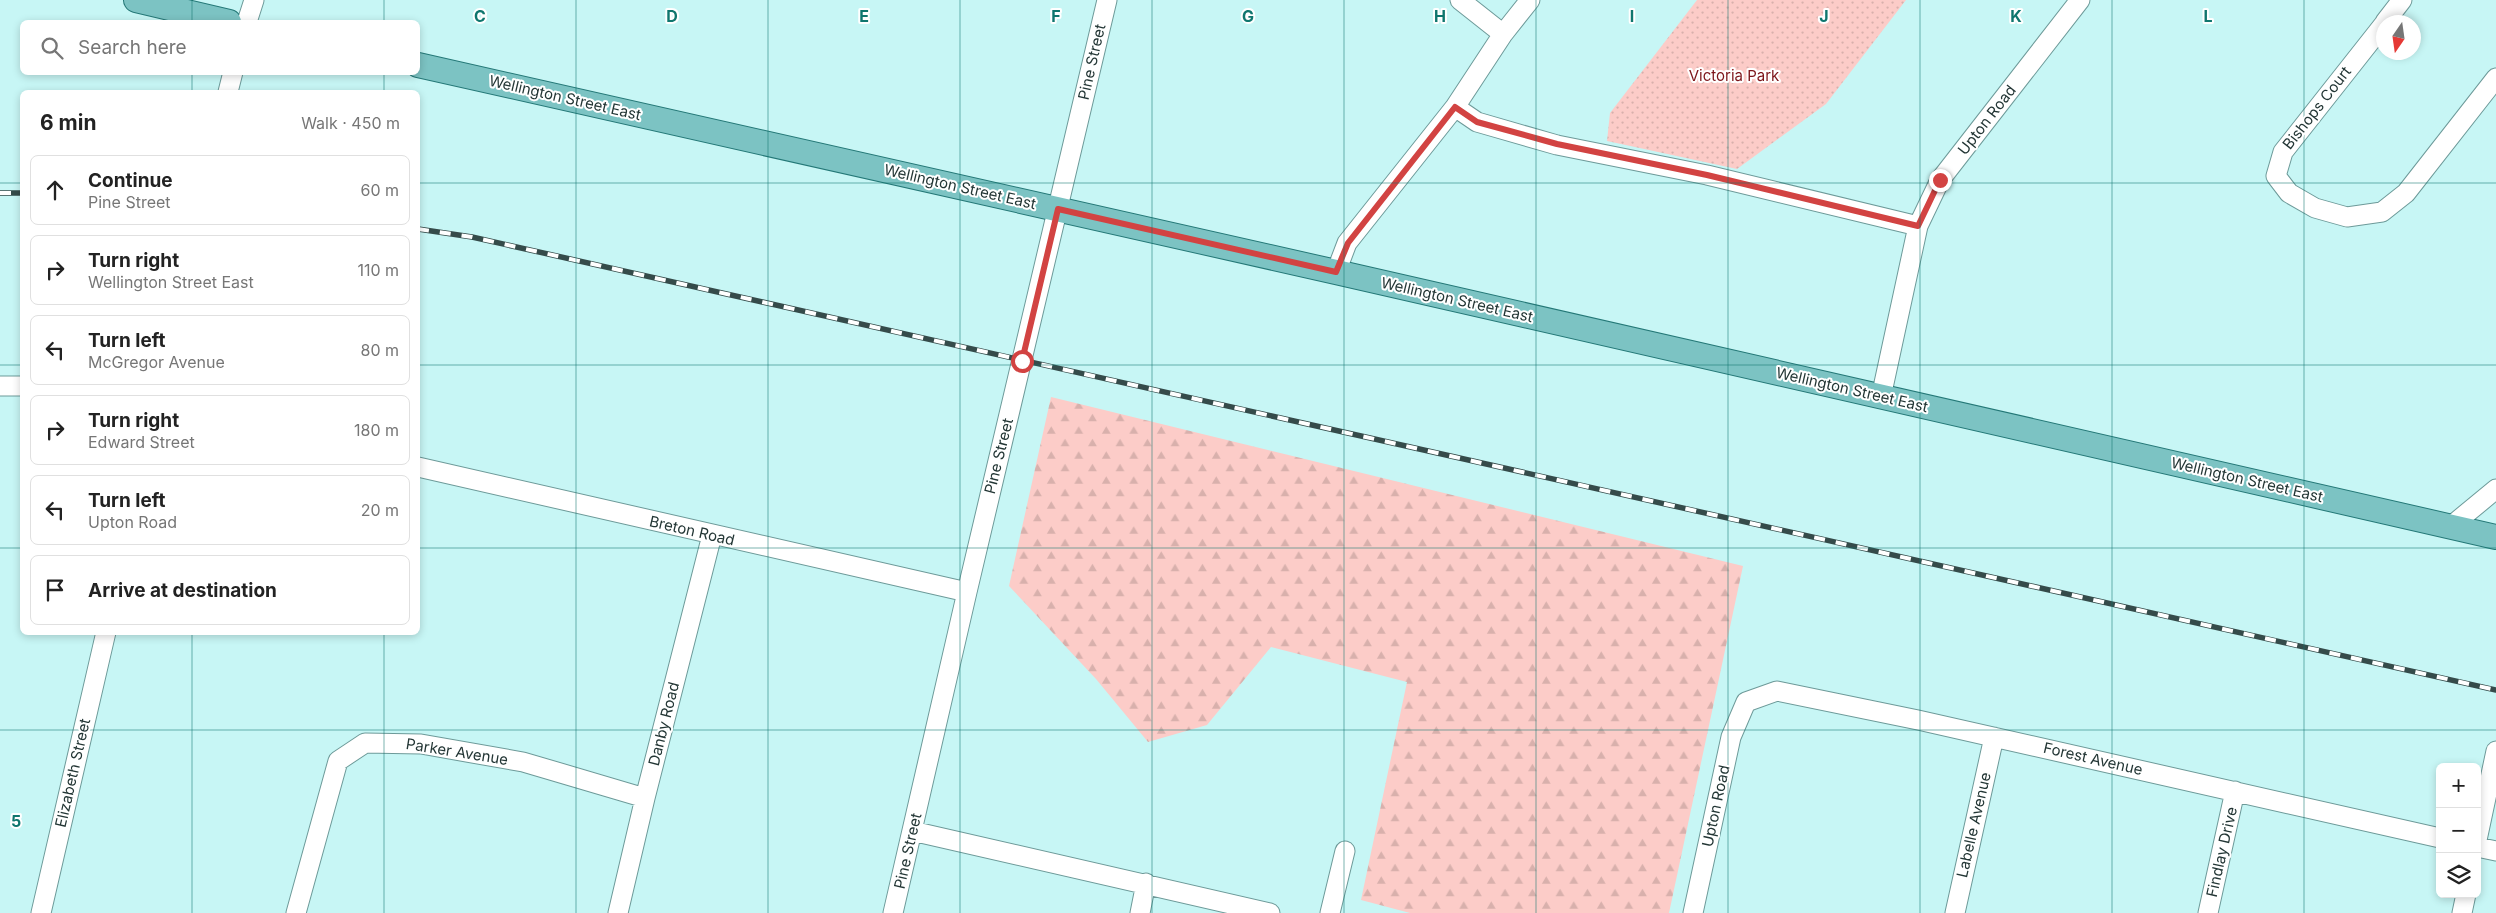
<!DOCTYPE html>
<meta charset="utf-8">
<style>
:root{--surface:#fff;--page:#f6f6f6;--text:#222;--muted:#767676;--line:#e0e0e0}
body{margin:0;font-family:Inter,sans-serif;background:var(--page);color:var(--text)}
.controls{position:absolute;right:15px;bottom:15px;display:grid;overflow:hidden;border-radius:8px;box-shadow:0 2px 8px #0003}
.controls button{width:45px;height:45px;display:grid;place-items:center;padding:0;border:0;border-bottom:1px solid var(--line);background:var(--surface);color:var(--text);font:25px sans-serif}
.compass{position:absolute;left:2376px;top:15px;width:45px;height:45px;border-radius:50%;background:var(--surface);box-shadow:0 2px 8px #0003;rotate:193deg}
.stop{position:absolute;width:15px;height:15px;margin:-11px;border:4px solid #d24342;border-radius:50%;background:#fff}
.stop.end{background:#d24342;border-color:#fff;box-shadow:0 1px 5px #0008}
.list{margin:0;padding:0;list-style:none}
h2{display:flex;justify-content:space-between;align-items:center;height:65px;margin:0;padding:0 20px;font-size:21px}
h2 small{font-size:16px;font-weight:400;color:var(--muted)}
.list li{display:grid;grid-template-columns:32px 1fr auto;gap:15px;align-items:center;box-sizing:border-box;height:70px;margin:0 10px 10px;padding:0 10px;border:1px solid var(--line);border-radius:8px}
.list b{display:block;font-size:19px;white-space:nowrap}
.list p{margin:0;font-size:16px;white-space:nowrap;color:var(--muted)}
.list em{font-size:16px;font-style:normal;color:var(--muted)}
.icon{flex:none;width:28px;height:28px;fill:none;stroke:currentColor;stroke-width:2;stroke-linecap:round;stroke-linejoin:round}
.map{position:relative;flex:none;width:2496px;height:913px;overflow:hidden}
.search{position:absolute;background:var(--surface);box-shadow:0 2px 8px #0003;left:20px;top:20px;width:400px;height:55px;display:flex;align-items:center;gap:12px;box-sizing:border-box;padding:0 18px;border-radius:8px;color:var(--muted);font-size:19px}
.panel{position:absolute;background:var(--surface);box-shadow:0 2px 8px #0003;left:20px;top:90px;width:400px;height:545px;border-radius:8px}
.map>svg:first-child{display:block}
.forest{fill:url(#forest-firs)}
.park{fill:url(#park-dots)}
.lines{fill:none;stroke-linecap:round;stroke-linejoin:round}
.minor-casing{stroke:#6d9a99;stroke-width:21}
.major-casing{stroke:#247877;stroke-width:26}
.minor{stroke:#fff;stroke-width:19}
.major{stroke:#7cc3c3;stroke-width:24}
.rail-casing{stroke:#354b4a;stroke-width:5.5}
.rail{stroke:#fff;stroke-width:4;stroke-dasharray:11;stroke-linecap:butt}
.route{stroke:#d24342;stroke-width:6}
.grid{fill:none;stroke:#0f766e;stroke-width:1;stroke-opacity:0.55}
.labels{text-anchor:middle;stroke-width:4;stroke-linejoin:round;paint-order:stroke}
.street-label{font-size:15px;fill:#233635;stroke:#fff}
.park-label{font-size:15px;fill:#7c1419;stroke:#fff}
.grid-label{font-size:16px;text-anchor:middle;font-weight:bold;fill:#0f766e;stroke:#fff;stroke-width:4;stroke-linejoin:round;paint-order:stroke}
</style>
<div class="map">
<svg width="2496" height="913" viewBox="0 0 2496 913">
<defs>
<pattern id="forest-firs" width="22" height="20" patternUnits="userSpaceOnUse" patternTransform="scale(1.25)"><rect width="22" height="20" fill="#fcccc8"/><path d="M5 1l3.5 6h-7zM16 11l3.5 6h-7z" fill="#d8b0ac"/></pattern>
<pattern id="park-dots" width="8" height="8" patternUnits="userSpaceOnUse" patternTransform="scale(1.25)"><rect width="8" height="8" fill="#fcccc8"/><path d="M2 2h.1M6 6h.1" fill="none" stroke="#d8b0ac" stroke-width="1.8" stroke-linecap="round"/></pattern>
</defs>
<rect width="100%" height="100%" fill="#c7f6f5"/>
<!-- forest -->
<path class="forest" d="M1051,397L1743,566L1669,913H1410L1361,900L1407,682L1271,647L1207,725L1148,742L1096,679L1009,586Z"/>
<!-- park -->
<path class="park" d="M1697,0H1906L1826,104L1737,169L1607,141L1610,113Z"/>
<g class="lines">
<!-- minor casing -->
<g class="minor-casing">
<path id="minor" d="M1460,0L1503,34
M247,22L254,0
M2385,22L2402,0
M2384,24L2283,152L2276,176L2289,193L2315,208L2347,217L2382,212L2406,193L2496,78
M228,92L233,72
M1455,107L1477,122L1557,145L1707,175L1918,226
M1336,272L1347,243L1455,107L1503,34L1530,0
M0,386H22
M1881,397L1918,226L1940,180L2080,0
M418,467L967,592
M2450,527L2496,489
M912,831L1270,913
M2477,840L2496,751
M2477,847L2496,851
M41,913L106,632
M296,913L338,761L365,743L421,744L523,762L645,798
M618,913L645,798L712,535
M893,913L967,592L1107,0
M1140,913L1146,883
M1330,913L1345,851
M1693,913L1731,737L1746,702L1777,691L1918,720L2440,838
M1955,913L1994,737
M2208,913L2235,791
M2462,913L2466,894"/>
</g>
<!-- major casing -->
<g class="major-casing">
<path id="major" d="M136,0L229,22
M418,65L1336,272L2496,537"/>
</g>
<!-- minor -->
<use href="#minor" class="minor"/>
<!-- major -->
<use href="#major" class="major"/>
<!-- rail casing -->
<g class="rail-casing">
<path id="rail" d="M0,193H22
M418,229L472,237L2496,690"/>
</g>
<!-- rail -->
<use href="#rail" class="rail"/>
</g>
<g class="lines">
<!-- route -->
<path class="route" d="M1022,361L1058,209L1336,272L1348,243L1455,107L1477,122L1557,144L1707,175L1918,226L1940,180"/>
</g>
<!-- grid -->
<path class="grid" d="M192,0V22M384,0V22M576,0V913M768,0V913M960,0V913M1152,0V913M1344,0V913M1536,0V913M1728,0V913M1920,0V913M2112,0V913M2304,0V913M192,72V92M384,72V92M0,183H22M418,183H2496M0,365H22M418,365H2496M0,548H22M418,548H2496M192,632V913M384,632V913M0,730H2496"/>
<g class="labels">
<!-- street labels -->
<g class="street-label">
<text transform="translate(1092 62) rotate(-77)" y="5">Pine Street</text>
<text transform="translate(565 98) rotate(13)" y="5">Wellington Street East</text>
<text transform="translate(2317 108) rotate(-52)" y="5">Bishops Court</text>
<text transform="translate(1987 120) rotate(-52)" y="5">Upton Road</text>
<text transform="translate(960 187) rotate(13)" y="5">Wellington Street East</text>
<text transform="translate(1457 300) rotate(13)" y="5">Wellington Street East</text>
<text transform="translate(1852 390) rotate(13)" y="5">Wellington Street East</text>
<text transform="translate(999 456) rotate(-76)" y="5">Pine Street</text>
<text transform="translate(2247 480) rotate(13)" y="5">Wellington Street East</text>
<text transform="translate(692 531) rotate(13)" y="5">Breton Road</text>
<text transform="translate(664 724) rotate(-76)" y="5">Danby Road</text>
<text transform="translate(457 752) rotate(9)" y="5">Parker Avenue</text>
<text transform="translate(2093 759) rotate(13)" y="5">Forest Avenue</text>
<text transform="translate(73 773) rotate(-77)" y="5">Elizabeth Street</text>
<text transform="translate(1716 806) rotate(-78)" y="5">Upton Road</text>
<text transform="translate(1974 825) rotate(-77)" y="5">Labelle Avenue</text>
<text transform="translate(908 851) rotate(-77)" y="5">Pine Street</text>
<text transform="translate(2222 852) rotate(-77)" y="5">Findlay Drive</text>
</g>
<!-- park labels -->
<g class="park-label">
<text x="1734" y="81">Victoria Park</text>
</g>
</g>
<g class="grid-label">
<text x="480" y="22">C</text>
<text x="672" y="22">D</text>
<text x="864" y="22">E</text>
<text x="1056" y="22">F</text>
<text x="1248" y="22">G</text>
<text x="1440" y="22">H</text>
<text x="1632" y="22">I</text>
<text x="1824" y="22">J</text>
<text x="2016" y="22">K</text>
<text x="2208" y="22">L</text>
<text x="16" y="827">5</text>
</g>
</svg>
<div class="controls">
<button>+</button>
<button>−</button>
<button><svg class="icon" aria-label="layers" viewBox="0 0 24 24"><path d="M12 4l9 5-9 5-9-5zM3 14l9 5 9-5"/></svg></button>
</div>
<svg class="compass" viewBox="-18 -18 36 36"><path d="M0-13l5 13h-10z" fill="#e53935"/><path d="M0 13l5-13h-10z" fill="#767676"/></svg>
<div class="stop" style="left:1022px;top:361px"></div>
<div class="stop end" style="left:1940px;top:180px"></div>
<div class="search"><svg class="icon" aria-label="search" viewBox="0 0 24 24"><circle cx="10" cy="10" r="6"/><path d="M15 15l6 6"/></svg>Search here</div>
<section class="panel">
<h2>6 min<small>Walk · 450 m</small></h2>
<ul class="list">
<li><svg class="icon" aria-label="ahead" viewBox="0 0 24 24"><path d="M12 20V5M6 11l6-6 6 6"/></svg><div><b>Continue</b><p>Pine Street</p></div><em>60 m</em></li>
<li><svg class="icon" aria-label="right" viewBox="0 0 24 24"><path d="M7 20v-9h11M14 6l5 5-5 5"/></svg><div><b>Turn right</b><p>Wellington Street East</p></div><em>110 m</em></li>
<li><svg class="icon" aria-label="left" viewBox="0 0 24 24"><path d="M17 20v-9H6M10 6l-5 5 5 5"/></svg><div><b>Turn left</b><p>McGregor Avenue</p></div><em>80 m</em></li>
<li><svg class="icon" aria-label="right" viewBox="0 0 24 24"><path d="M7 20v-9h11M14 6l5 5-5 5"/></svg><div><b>Turn right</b><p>Edward Street</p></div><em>180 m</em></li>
<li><svg class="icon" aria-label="left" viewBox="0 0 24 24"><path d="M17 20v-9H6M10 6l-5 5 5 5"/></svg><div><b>Turn left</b><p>Upton Road</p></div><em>20 m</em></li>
<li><svg class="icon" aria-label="arrive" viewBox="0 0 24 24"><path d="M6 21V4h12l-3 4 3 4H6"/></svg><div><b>Arrive at destination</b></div></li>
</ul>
</section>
</div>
